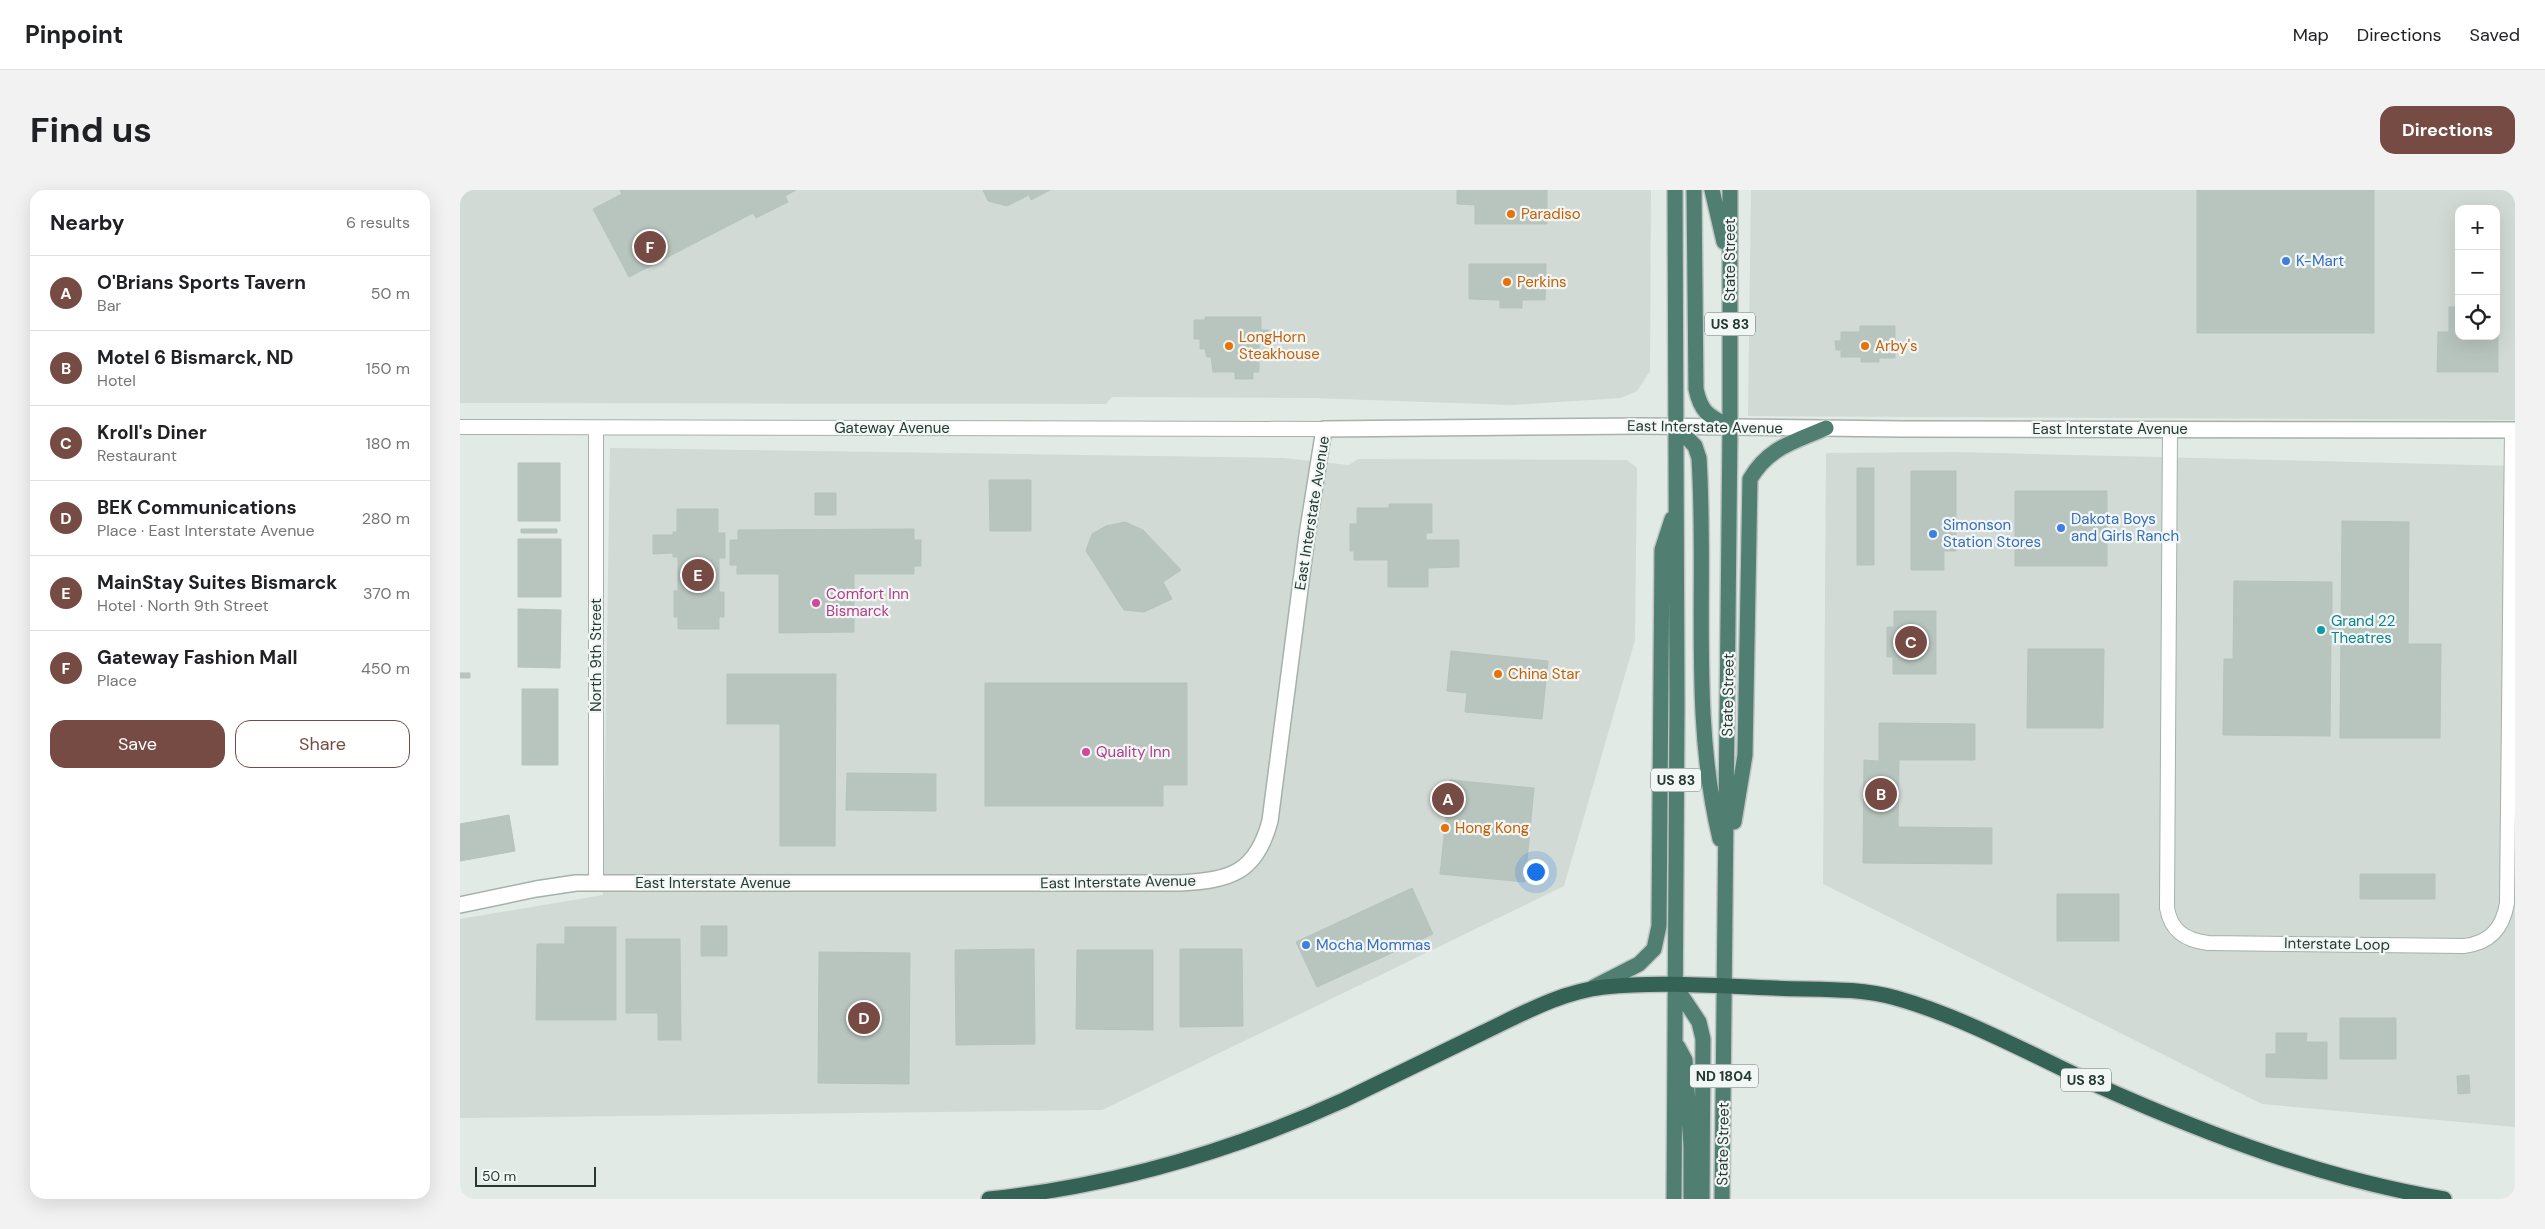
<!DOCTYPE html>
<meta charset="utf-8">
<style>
:root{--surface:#fff;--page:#f2f2f2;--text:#202124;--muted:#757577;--line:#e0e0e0;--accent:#764b44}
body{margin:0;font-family:"DM Sans",sans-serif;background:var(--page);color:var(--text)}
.controls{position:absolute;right:15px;top:15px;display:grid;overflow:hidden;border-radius:10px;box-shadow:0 5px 20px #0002}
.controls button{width:45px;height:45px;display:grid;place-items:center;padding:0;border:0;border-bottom:1px solid var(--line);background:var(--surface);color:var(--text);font:25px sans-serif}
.scale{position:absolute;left:15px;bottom:12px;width:121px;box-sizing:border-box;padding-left:5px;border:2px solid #253932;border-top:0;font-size:14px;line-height:18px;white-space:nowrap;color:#253932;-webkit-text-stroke:4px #f2f7f5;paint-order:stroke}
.you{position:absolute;left:1075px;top:681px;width:18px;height:18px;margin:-12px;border:4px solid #fff;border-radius:50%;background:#1a73e8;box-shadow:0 0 0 8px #1a73e833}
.badge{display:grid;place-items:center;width:32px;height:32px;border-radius:50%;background:var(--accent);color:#fff;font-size:16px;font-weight:700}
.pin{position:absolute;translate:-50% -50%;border:2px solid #fff;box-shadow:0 1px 5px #0006}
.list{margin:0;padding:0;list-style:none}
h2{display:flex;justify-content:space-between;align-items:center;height:65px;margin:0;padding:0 20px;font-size:21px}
h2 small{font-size:16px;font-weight:400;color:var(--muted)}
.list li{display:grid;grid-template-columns:32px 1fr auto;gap:15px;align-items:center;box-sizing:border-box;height:75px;padding:0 20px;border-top:1px solid var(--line)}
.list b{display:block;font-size:19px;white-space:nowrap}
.list p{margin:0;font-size:16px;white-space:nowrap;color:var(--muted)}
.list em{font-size:16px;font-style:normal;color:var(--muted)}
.actions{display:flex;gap:10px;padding:15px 20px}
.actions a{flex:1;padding:11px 0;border:1px solid var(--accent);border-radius:15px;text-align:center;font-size:18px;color:var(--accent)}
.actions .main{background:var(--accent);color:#fff}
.icon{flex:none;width:28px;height:28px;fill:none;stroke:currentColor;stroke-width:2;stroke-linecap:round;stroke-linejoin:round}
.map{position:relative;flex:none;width:2055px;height:1009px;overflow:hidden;border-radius:15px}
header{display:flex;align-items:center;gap:30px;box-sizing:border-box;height:70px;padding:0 25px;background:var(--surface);border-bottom:1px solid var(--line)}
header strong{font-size:24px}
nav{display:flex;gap:28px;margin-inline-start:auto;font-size:18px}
.intro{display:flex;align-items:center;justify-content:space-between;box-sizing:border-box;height:120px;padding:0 30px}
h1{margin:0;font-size:35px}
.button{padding:12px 22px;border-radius:15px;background:var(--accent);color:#fff;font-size:18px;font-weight:700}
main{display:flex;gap:30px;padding:0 30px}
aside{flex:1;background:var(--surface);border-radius:15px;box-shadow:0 5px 20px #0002}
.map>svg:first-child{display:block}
.built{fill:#d1dad5;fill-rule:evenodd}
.building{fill:#b8c5bf;stroke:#b6c3bd}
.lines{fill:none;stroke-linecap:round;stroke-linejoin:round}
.minor-casing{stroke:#a6b1ac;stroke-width:16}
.tertiary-casing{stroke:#a6b1ac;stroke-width:18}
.trunk-casing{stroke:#bec4c2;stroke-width:18}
.motorway-casing{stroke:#bec4c2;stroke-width:18}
.minor{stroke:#fff;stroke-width:14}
.tertiary{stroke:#fff;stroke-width:15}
.trunk{stroke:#507e70;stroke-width:15}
.motorway{stroke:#346255;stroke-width:15}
.food-dot{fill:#e8710a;stroke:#f2f7f5;stroke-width:2}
.shop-dot{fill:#3f7fe0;stroke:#f2f7f5;stroke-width:2}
.hotel-dot{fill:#d1479c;stroke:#f2f7f5;stroke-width:2}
.culture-dot{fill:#0f9aa8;stroke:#f2f7f5;stroke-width:2}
.labels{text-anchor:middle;stroke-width:4.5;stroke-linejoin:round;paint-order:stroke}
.shield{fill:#f2f7f5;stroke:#62726c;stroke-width:1}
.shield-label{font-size:14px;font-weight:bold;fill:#253932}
.food-label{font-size:15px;fill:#c56008;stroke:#f2f7f5;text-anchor:start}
.street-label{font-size:15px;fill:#253932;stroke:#f2f7f5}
.shop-label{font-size:15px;fill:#366cbe;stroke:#f2f7f5;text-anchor:start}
.hotel-label{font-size:15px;fill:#b23c85;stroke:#f2f7f5;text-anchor:start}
.culture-label{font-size:15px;fill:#0d838f;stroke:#f2f7f5;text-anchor:start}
</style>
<header>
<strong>Pinpoint</strong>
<nav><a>Map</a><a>Directions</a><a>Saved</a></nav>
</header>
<div class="intro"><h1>Find us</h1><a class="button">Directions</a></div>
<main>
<aside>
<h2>Nearby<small>6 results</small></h2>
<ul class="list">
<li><span class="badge">A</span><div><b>O'Brians Sports Tavern</b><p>Bar</p></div><em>50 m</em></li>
<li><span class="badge">B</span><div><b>Motel 6 Bismarck, ND</b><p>Hotel</p></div><em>150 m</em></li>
<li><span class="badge">C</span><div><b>Kroll's Diner</b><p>Restaurant</p></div><em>180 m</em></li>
<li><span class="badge">D</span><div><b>BEK Communications</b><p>Place · East Interstate Avenue</p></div><em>280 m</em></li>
<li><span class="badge">E</span><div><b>MainStay Suites Bismarck</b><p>Hotel · North 9th Street</p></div><em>370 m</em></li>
<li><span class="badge">F</span><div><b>Gateway Fashion Mall</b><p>Place</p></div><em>450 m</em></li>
</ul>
<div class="actions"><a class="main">Save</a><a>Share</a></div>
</aside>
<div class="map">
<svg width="2055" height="1009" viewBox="0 0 2055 1009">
<rect width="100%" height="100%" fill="#e2eae6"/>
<!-- built -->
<path class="built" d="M0,0H1191L1190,181L1177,201L1161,208L1052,215L852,208L652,207L646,214L0,213Z
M1291,0H2055V230L1288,226ZM1999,19H2036V146H1999Z
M150,258L823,268L889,275L898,269L1167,270L1177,278L1175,450L1104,696L642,920L0,928V729L143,705Z
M1496,262L2055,276V937L1802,914L1363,694L1366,263Z"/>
<!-- building -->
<path class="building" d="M160,0H336L325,6L328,12L296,28L293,23L169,87L133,19L162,4Z
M523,0H590L571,10L569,5L547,16L528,11Z
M997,0H1087V34H1015V15L997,14Z
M1737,0H1914V143H1737Z
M1009,74H1086L1085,110H1062V118H1040V110L1009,109Z
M1989,117H1999V146H2036L2038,142V182H1977L1978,142H1989Z
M745,127H801V140H809V153H799V182H793V189H775V182H753L751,167H747L745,159H740V149H734V130H745Z
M1400,136H1435V168H1419V172H1401V167H1381V160H1376L1375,151H1381V142H1400Z
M58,273H100V331H58Z
M1397,278H1414V375H1397Z
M1451,281H1496V361H1484V380H1451Z
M529,290H571V341H530Z
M1555,301H1647V376H1555Z
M355,303H376V325H355Z
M929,314H972V343H966V350H999V377L968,378V397H928V370H894V361H890V334H897V318H929Z
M217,319H258V343H265V368H259V402H264V427H259V439H218V427H214V401H218V367H213V363L193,364V345H213V342H217Z
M1882,331L1949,332L1948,454H1981L1980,548H1880L1881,443L1871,442L1870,546L1763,545L1764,469H1773L1774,391L1872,392V436L1881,437Z
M665,332L683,340L721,380L703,392L712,409L684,422L664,420L626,361L632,344L646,336Z
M61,339H97V343H61Z
M454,339V350H461V376H454V384H394V442L319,443V384H277V375H270V350H278V340Z
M58,349H101V407H58Z
M58,419L101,420L100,478L58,477Z
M1434,421H1476V484H1433V467H1427V437H1434Z
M1568,459H1644L1643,538H1567Z
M991,461L1088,471L1082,529L1005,522L1007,503L987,501Z
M0,483H10V488H0Z
M267,484H376L375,656H320V534H267Z
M525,493H727V595H703V616H525Z
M62,499H98V575H62Z
M1419,533L1515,534V570H1439L1438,637L1532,638V674L1403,673L1404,570L1419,571Z
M387,583L476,584V621L386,620Z
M990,590L1074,598L1065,692L980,684Z
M49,625L55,661L0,671V634Z
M1900,684H1975V709H1900Z
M952,698L973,744L857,797L836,752Z
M1597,704H1659V751H1597Z
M241,736H267V766H241Z
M105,737H156V830H76L77,754H105Z
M166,749H220L221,850H198V823H166Z
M574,759L575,854L496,855L495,760Z
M720,759H782L783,836L720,837Z
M617,760H693V840L616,839Z
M359,762L450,763L449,894L358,893Z
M1880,828H1936V869H1880Z
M1816,843H1847L1846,852H1867V889L1806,887V864H1816Z
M2009,885L2010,903L1998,904L1997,886Z"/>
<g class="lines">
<!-- minor casing -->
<g class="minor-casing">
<path id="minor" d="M0,237L864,239
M1710,240L1707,718C1711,741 1725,750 1748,753L2004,756C2030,753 2043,738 2047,713L2052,240
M136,693V238"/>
</g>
<!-- tertiary casing -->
<g class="tertiary-casing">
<path id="tertiary" d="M0,715L76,699L116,693H720C771,690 796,683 810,631L847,345L864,239L1182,236L1443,239L2055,240"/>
</g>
<!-- trunk casing -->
<g class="trunk-casing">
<path id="trunk" d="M1234,0L1236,199C1241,223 1249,226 1270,237
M1252,0L1264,52
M1216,236L1235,256L1239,268C1247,396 1230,524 1260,649
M1274,632L1285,565L1290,289C1309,257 1334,252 1366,238
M1215,796L1239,832L1243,849L1242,1009
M1134,797L1179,774L1194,759L1199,736L1202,360L1212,329
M1218,857L1225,870L1231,956V1009
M1214,1009L1217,516L1215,0
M1262,1009L1270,237V0"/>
</g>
<!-- motorway casing -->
<g class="motorway-casing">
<path id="motorway" d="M529,1009C652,996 772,961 884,910C930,888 976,865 1022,843C1062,824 1100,802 1144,797C1200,791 1258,796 1314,798C1354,800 1397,797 1436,808C1504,827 1576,867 1641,897C1751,946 1865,989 1984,1009"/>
</g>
<!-- minor -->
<use href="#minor" class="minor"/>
<!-- tertiary -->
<use href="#tertiary" class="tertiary"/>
<!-- trunk -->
<use href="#trunk" class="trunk"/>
<!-- motorway -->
<use href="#motorway" class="motorway"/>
</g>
<!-- markers -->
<g class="food-dot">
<circle cx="1051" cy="24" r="5"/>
<circle cx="1047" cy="92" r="5"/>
<circle cx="769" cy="156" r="5"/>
<circle cx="1405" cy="156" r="5"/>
<circle cx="1038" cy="484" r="5"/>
<circle cx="985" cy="638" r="5"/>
</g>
<g class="shop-dot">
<circle cx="1826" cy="71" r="5"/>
<circle cx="1601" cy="338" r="5"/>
<circle cx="1473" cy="344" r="5"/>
<circle cx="846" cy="755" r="5"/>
</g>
<g class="hotel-dot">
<circle cx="356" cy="413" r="5"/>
<circle cx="626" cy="562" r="5"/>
</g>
<circle class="culture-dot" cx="1861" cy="440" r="5"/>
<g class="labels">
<!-- shield labels -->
<g class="shield">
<rect x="1245" y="122.5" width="50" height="23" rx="4"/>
<rect x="1191" y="578.5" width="50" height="23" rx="4"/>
<rect x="1230" y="874.5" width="68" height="23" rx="4"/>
<rect x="1601" y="878.5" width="50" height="23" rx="4"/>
</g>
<g class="shield-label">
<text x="1270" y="139">US 83</text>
<text x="1216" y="595">US 83</text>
<text x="1264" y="891">ND 1804</text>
<text x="1626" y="895">US 83</text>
</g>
<!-- food labels -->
<g class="food-label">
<text x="1061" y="29">Paradiso</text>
<text x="1057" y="97">Perkins</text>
<text x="779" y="152">LongHorn<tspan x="779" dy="17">Steakhouse</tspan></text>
<text x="1415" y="161">Arby's</text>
<text x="1048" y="489">China Star</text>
<text x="995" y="643">Hong Kong</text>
</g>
<!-- street labels -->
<g class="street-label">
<text transform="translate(1270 70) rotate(-90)" y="5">State Street</text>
<text transform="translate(1245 237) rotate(1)" y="5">East Interstate Avenue</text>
<text x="432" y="243">Gateway Avenue</text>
<text x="1650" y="244">East Interstate Avenue</text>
<text transform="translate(852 323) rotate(-81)" y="5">East Interstate Avenue</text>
<text transform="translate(136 465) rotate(-90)" y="5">North 9th Street</text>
<text transform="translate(1268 505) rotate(-89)" y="5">State Street</text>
<text transform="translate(658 692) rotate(-1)" y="5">East Interstate Avenue</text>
<text x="253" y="698">East Interstate Avenue</text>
<text transform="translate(1877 754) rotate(1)" y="5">Interstate Loop</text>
<text transform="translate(1263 954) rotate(-89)" y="5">State Street</text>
</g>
<!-- shop labels -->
<g class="shop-label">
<text x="1836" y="76">K-Mart</text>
<text x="1611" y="334">Dakota Boys<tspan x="1611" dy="17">and Girls Ranch</tspan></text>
<text x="1483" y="340">Simonson<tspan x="1483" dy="17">Station Stores</tspan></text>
<text x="856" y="760">Mocha Mommas</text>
</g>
<!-- hotel labels -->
<g class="hotel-label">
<text x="366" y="409">Comfort Inn<tspan x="366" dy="17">Bismarck</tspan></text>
<text x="636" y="567">Quality Inn</text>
</g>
<!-- culture labels -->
<g class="culture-label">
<text x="1871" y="436">Grand 22<tspan x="1871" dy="17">Theatres</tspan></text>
</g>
</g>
</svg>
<div class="controls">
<button>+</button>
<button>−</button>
<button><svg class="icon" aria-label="locate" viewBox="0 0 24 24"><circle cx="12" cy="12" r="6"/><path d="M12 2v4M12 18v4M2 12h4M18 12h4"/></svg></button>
</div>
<div class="scale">50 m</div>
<div class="you"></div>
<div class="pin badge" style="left:988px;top:609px">A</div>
<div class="pin badge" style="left:1421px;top:604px">B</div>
<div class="pin badge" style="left:1451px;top:452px">C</div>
<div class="pin badge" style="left:404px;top:828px">D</div>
<div class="pin badge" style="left:238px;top:385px">E</div>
<div class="pin badge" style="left:190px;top:57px">F</div>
</div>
</main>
